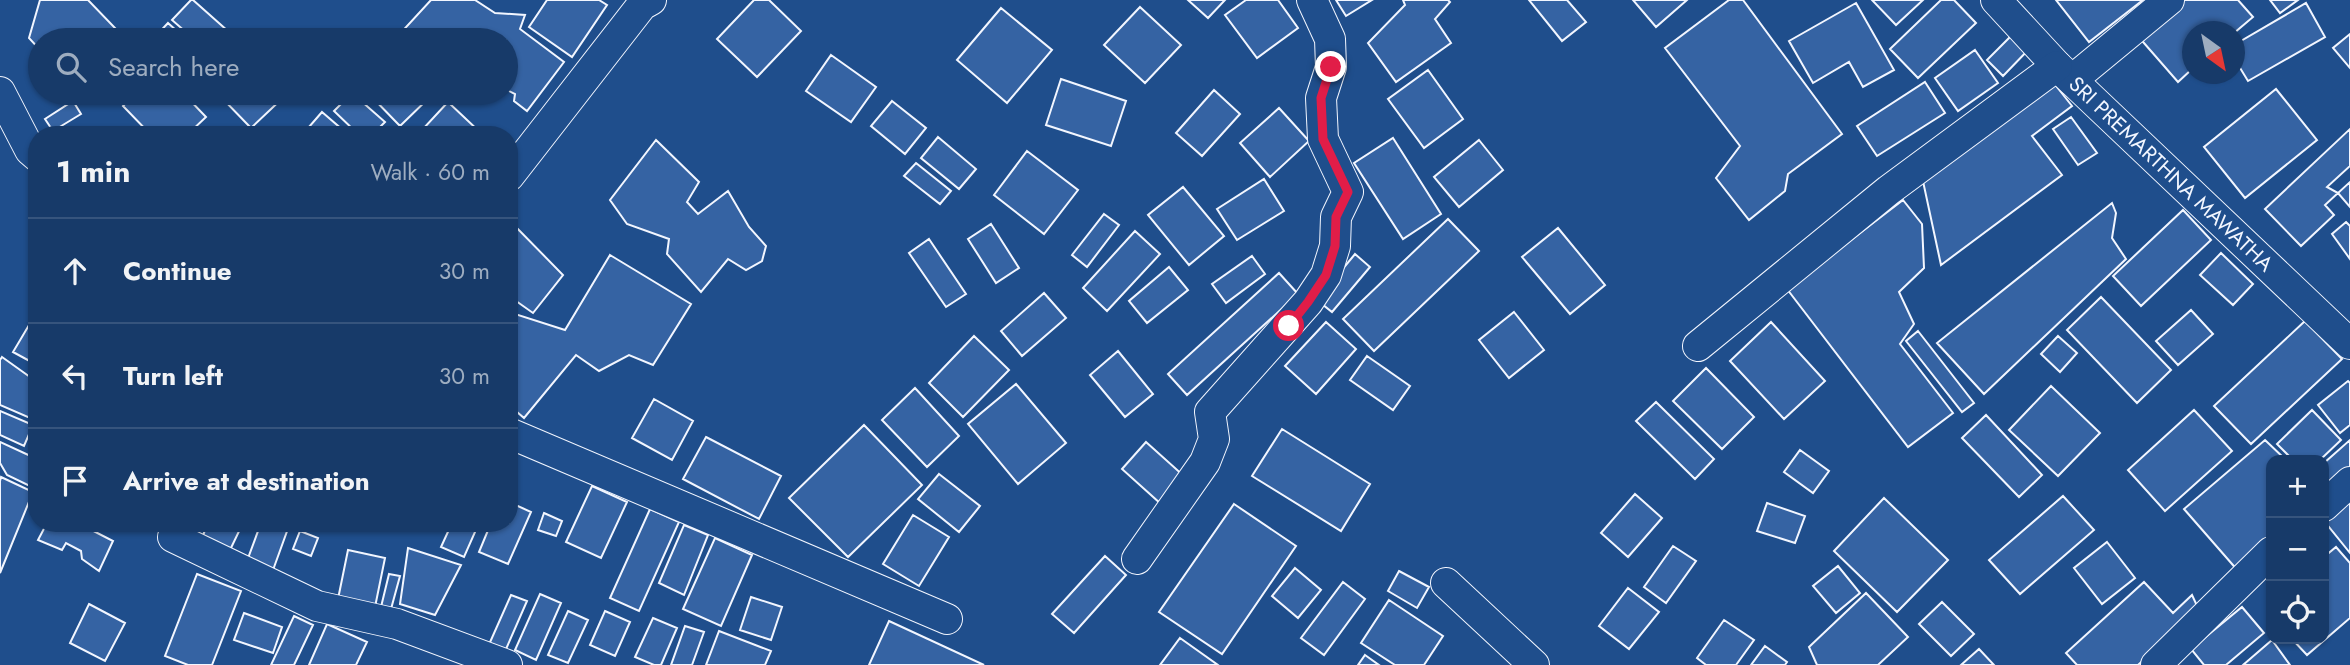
<!DOCTYPE html>
<meta charset="utf-8">
<style>
:root{--surface:#173a69;--page:#20416f;--text:#f1f3f6;--muted:#9eadc0;--line:#36547d}
body{margin:0;font-family:Jost,sans-serif;background:var(--page);color:var(--text)}
.controls{position:absolute;right:21px;bottom:21px;display:grid;overflow:hidden;border-radius:14px;box-shadow:0 2px 5px #0004}
.controls button{width:63px;height:63px;display:grid;place-items:center;padding:0;border:0;border-bottom:2px solid var(--line);background:var(--surface);color:var(--text);font:35px sans-serif}
.compass{position:absolute;left:2182px;top:21px;width:63px;height:63px;border-radius:50%;background:var(--surface);box-shadow:0 2px 5px #0004;rotate:147deg}
.stop{position:absolute;width:21px;height:21px;margin:-16px;border:5px solid #e11d48;border-radius:50%;background:#fff}
.stop.end{background:#e11d48;border-color:#fff;box-shadow:0 2px 7px #0008}
.list{margin:0;padding:0;list-style:none}
h2{display:flex;justify-content:space-between;align-items:center;height:91px;margin:0;padding:0 28px;font-size:30px}
h2 small{font-size:23px;font-weight:400;color:var(--muted)}
.list li{display:grid;grid-template-columns:46px 1fr auto;gap:21px;align-items:center;box-sizing:border-box;height:105px;padding:0 28px;border-top:2px solid var(--line)}
.list b{display:block;font-size:26px;white-space:nowrap}
.list em{font-size:23px;font-style:normal;color:var(--muted)}
.icon{flex:none;width:38px;height:38px;fill:none;stroke:currentColor;stroke-width:2;stroke-linecap:round;stroke-linejoin:round}
.map{position:relative;flex:none;width:2350px;height:665px;overflow:hidden}
.search{position:absolute;background:var(--surface);box-shadow:0 2px 5px #0004;left:28px;top:28px;width:490px;height:77px;display:flex;align-items:center;gap:18px;box-sizing:border-box;padding:0 24px;border-radius:38px;color:var(--muted);font-size:26px}
.panel{position:absolute;background:var(--surface);box-shadow:0 2px 5px #0004;left:28px;top:126px;width:490px;height:406px;border-radius:28px}
.map>svg:first-child{display:block}
.building{fill:#3563a3;stroke:#f2f6ff;stroke-width:2}
.lines{fill:none;stroke-linecap:round;stroke-linejoin:round}
.minor-casing{stroke:#f2f6ff;stroke-width:32}
.minor{stroke:#1f4e8c;stroke-width:30}
.route{stroke:#e11d48;stroke-width:9}
.labels{text-anchor:middle;stroke-width:5;stroke-linejoin:round;paint-order:stroke}
.street-label{font-size:21px;fill:#f2f6ff;stroke:#1f4e8c}
</style>
<div class="map">
<svg width="2350" height="665" viewBox="0 0 2350 665">
<rect width="100%" height="100%" fill="#1f4e8c"/>
<!-- building -->
<path class="building" d="M40,0H88L115,28L104,40H40V50L29,38Z
M191,0H193L238,40H195L172,20Z
M431,0H475L495,13L525,15L520,29L564,62L527,111L514,101L515,94L507,90L506,40H399L396,38Z
M547,0H599L607,5L572,57L529,27Z
M754,0H769L801,31L757,77L717,39Z
M1188,0H1225L1208,18Z
M1246,0H1278L1298,28L1257,58L1225,15Z
M1336,0H1372L1346,16Z
M1403,0H1448L1450,2L1435,19L1451,43L1396,82L1368,43L1405,5Z
M1529,0H1567L1586,22L1562,41Z
M1633,0H1687L1656,27Z
M1729,0H1743L1842,134L1788,174L1785,191L1749,220L1716,178L1740,146L1665,48Z
M1872,0H1923L1896,25Z
M1941,0H1954L1976,23L1918,78L1890,49Z
M2056,0H2143L2089,42Z
M2178,0H2238L2253,17L2234,33V32H2192V69L2178,82L2137,35Z
M2270,0H2298L2280,13Z
M1856,3L1894,70L1863,87L1849,62L1813,83L1789,41Z
M2306,3L2325,37L2248,81L2234,58V45Z
M1140,7L1181,45L1145,83L1104,45Z
M1001,8L1052,50L1007,103L957,60Z
M168,23L187,40H152Z
M381,31L390,40H372Z
M2016,31L2032,46L2003,76L1987,60Z
M2350,34V68L2333,48Z
M1975,50L1998,83L1958,111L1935,78Z
M831,55L876,87L851,122L806,91Z
M1428,70L1463,119L1424,148L1388,99Z
M2049,77L2072,106L2032,136L2062,175L1941,265L1921,172Z
M1061,79L1126,101L1111,146L1046,125Z
M1925,82L1945,113L1877,156L1857,126Z
M2276,89L2317,140L2245,198L2204,147Z
M1214,90L1240,114L1202,156L1176,133Z
M136,93H183L206,117L187,135H151L123,106Z
M222,93H288L251,128L219,95Z
M352,93L385,122L372,135H359L334,111Z
M368,93H434L400,126Z
M73,101L81,114L53,131L45,119Z
M892,101L926,128L905,154L871,126Z
M448,102L483,135H426L422,130Z
M1279,108L1309,141L1270,177L1240,143Z
M322,112L344,131L341,135H302Z
M2071,117L2097,153L2078,165L2053,129Z
M2350,129V166L2327,187L2338,193L2325,205L2334,215L2301,246L2265,209Z
M938,137L976,169L959,189L921,158Z
M1393,138L1441,214L1403,239L1354,163Z
M656,140L699,182L687,202L698,214L728,191L749,227L766,246L762,261L746,270L728,259L701,292L667,254L669,239L627,224L610,200Z
M1479,140L1503,170L1459,207L1434,177Z
M1027,151L1078,190L1044,234L994,195Z
M916,163L951,191L940,204L904,176Z
M1264,179L1284,211L1237,240L1217,209Z
M2350,182V207L2338,193Z
M1183,187L1224,236L1189,265L1148,215Z
M1903,200L1922,224L1924,268L1899,292L1914,324L1900,344L1953,413L1908,447L1787,289Z
M2112,203L2116,213L2112,238L2126,259L1984,394L1937,343Z
M2183,210L2211,240L2141,306L2113,276Z
M1104,214L1119,225L1087,267L1072,255Z
M1448,219L1479,251L1374,351L1343,319Z
M509,220L563,275L533,313L509,296Z
M2346,222L2350,226V259L2332,234Z
M991,224L1019,268L996,283L968,239Z
M1558,228L1605,285L1570,314L1522,257Z
M1135,231L1160,254L1107,311L1083,288Z
M929,239L966,294L946,307L909,253Z
M2221,253L2253,284L2233,305L2200,275Z
M1355,254L1370,267L1332,312L1317,300Z
M610,255L691,304L653,365L629,355L599,371L576,355L524,418L509,405V312L565,330Z
M1252,256L1265,274L1226,303L1212,284Z
M1169,267L1188,290L1147,323L1129,301Z
M1279,273L1298,294L1187,395L1168,374Z
M1044,293L1066,318L1022,356L1001,331Z
M2101,297L2171,370L2137,403L2067,330Z
M2191,310L2213,334L2178,365L2156,341Z
M1514,312L1544,350L1509,378L1479,340Z
M35,315L37,316V365L13,352Z
M2305,321L2342,359L2251,444L2214,406Z
M1326,322L1356,349L1316,394L1285,366Z
M1771,322L1825,381L1784,419L1730,361Z
M1918,331L1974,403L1962,412L1906,341Z
M974,336L1009,370L963,417L929,383Z
M2058,336L2077,353L2060,372L2041,354Z
M1118,351L1153,394L1125,417L1090,375Z
M1367,356L1410,386L1393,410L1350,380Z
M2,357L37,382V421L0,405V360Z
M1706,368L1754,417L1722,449L1673,401Z
M2348,381L2350,383V425L2340,433L2318,405Z
M1016,384L1066,443L1018,484L968,424Z
M2051,386L2100,433L2058,476L2009,430Z
M915,388L959,436L927,467L882,420Z
M654,399L693,421L672,460L632,438Z
M1656,402L1714,459L1695,479L1636,421Z
M2194,410L2232,451L2165,511L2128,470Z
M2312,410L2341,440L2320,460H2293L2277,444Z
M0,411L33,425L24,446L0,435Z
M1986,415L2042,475L2019,497L1962,438Z
M864,425L922,485L848,557L789,498Z
M1282,429L1370,484L1341,531L1252,476Z
M706,437L781,476L759,519L683,479Z
M2265,440L2286,460H2271V544L2239,572L2184,509Z
M2350,440V474L2324,498V463Z
M0,442L37,459L36,489L7,475L0,463Z
M1146,442L1185,477L1161,504L1122,469Z
M1800,450L1829,471L1813,493L1784,472Z
M939,474L980,506L959,532L918,499Z
M1,477L33,492L0,573V481Z
M592,486L627,502L601,558L566,542Z
M1635,494L1662,518L1628,557L1601,533Z
M2063,496L2094,530L2020,594L1989,560Z
M2350,496V553L2324,521V517Z
M1884,498L1948,560L1897,612L1834,551Z
M509,502L531,512L508,564L479,552L491,523H509Z
M1767,503L1805,516L1795,543L1757,531Z
M1234,504L1296,546L1222,654L1159,612Z
M650,509L679,522L639,611L610,598Z
M544,513L562,521L556,536L538,530Z
M913,515L949,537L919,586L883,564Z
M47,523H78L113,541L99,571L82,559L81,551L66,543L62,550L38,540Z
M208,523H243L230,550L201,540Z
M261,523H290L273,570L247,561Z
M452,523H479L464,557L441,547Z
M684,525L708,535L684,595L659,583Z
M300,531L318,538L311,556L293,549Z
M715,538L752,555L721,626L683,609Z
M2107,542L2135,578L2102,604L2074,568Z
M1673,546L1696,561L1666,603L1644,587Z
M2336,547L2350,563V618L2307,655L2292,639H2324V557Z
M408,548L461,565L435,615L400,604Z
M348,550L385,558L375,607L338,599Z
M1105,556L1126,575L1074,633L1052,614Z
M1838,566L1860,593L1836,613L1813,586Z
M1295,568L1321,590L1298,618L1272,596Z
M1399,571L1429,587L1417,608L1388,591Z
M197,574L241,591L212,665H188L165,656Z
M389,574L400,576L391,609L381,607Z
M1343,582L1365,599L1324,655L1301,638Z
M2144,582L2173,613L2192,595L2199,610L2138,665H2077L2066,653Z
M1628,588L1659,612L1629,649L1599,626Z
M1866,593L1908,637L1878,665H1817L1809,647Z
M540,594L561,603L536,660L515,650Z
M511,595L527,601L503,656L487,649Z
M751,597L782,607L771,640L740,630Z
M1389,600L1443,636L1424,665H1395L1361,643Z
M1942,602L1974,634L1951,656L1919,624Z
M89,604L125,623L105,661L70,643Z
M2242,607L2264,633L2226,665H2204L2191,649Z
M568,611L588,620L568,663L548,655Z
M605,611L630,622L615,656L590,645Z
M244,613L282,627L273,653L234,640Z
M294,616L313,625L294,665H271Z
M653,618L677,628L661,665H654L635,657Z
M1724,620L1754,640L1736,665H1706L1697,658Z
M889,621L984,665H869Z
M327,624L367,642L356,665H309Z
M685,626L704,632L692,665H671Z
M719,631L771,651L765,665H706Z
M1180,638L1218,665H1160Z
M2272,640L2290,665H2243Z
M1765,646L1787,662L1785,665H1751Z
M1979,649L1994,665H1961Z
M1365,655L1379,665H1358Z"/>
<g class="lines">
<!-- minor casing -->
<g class="minor-casing">
<g id="minor">
<path id="s1" d="M1996,0L2057,66L2350,344"/>
<path d="M2072,80L2169,0"/>
<path d="M0,92L30,150L37,156"/>
<path d="M509,176L642,5L651,0"/>
<path d="M1698,346L1889,190L2057,66"/>
<path d="M509,433L947,619"/>
<path d="M2324,506L2350,482"/>
<path d="M173,537L317,606L397,624L507,665"/>
<path d="M1137,559L1205,462L1214,439L1210,412L1308,302L1326,275L1335,246L1336,217L1348,192L1323,139L1321,98L1331,67L1330,39L1312,0"/>
<path d="M1446,583L1534,665"/>
<path d="M2156,665L2271,552"/>
</g>
</g>
<!-- minor -->
<use href="#minor" class="minor"/>
</g>
<g class="lines">
<!-- route -->
<path class="route" d="M1289,326L1308,302L1326,275L1335,246L1336,217L1348,192L1323,139L1321,98L1331,67"/>
</g>
<g class="labels">
<!-- street labels -->
<g class="street-label">
<text dy="7" stroke="none"><textPath href="#s1" startOffset="247">SRI PREMARTHNA MAWATHA</textPath></text>
</g>
</g>
</svg>
<div class="controls">
<button>+</button>
<button>−</button>
<button><svg class="icon" aria-label="locate" viewBox="0 0 24 24"><circle cx="12" cy="12" r="6"/><path d="M12 2v4M12 18v4M2 12h4M18 12h4"/></svg></button>
</div>
<svg class="compass" viewBox="-18 -18 36 36"><path d="M0-13l5 13h-10z" fill="#e53935"/><path d="M0 13l5-13h-10z" fill="#9eadc0"/></svg>
<div class="stop" style="left:1289px;top:326px"></div>
<div class="stop end" style="left:1331px;top:67px"></div>
<div class="search"><svg class="icon" aria-label="search" viewBox="0 0 24 24"><circle cx="10" cy="10" r="6"/><path d="M15 15l6 6"/></svg>Search here</div>
<section class="panel">
<h2>1 min<small>Walk · 60 m</small></h2>
<ul class="list">
<li><svg class="icon" aria-label="ahead" viewBox="0 0 24 24"><path d="M12 20V5M6 11l6-6 6 6"/></svg><div><b>Continue</b></div><em>30 m</em></li>
<li><svg class="icon" aria-label="left" viewBox="0 0 24 24"><path d="M17 20v-9H6M10 6l-5 5 5 5"/></svg><div><b>Turn left</b></div><em>30 m</em></li>
<li><svg class="icon" aria-label="arrive" viewBox="0 0 24 24"><path d="M6 21V4h12l-3 4 3 4H6"/></svg><div><b>Arrive at destination</b></div></li>
</ul>
</section>
</div>
